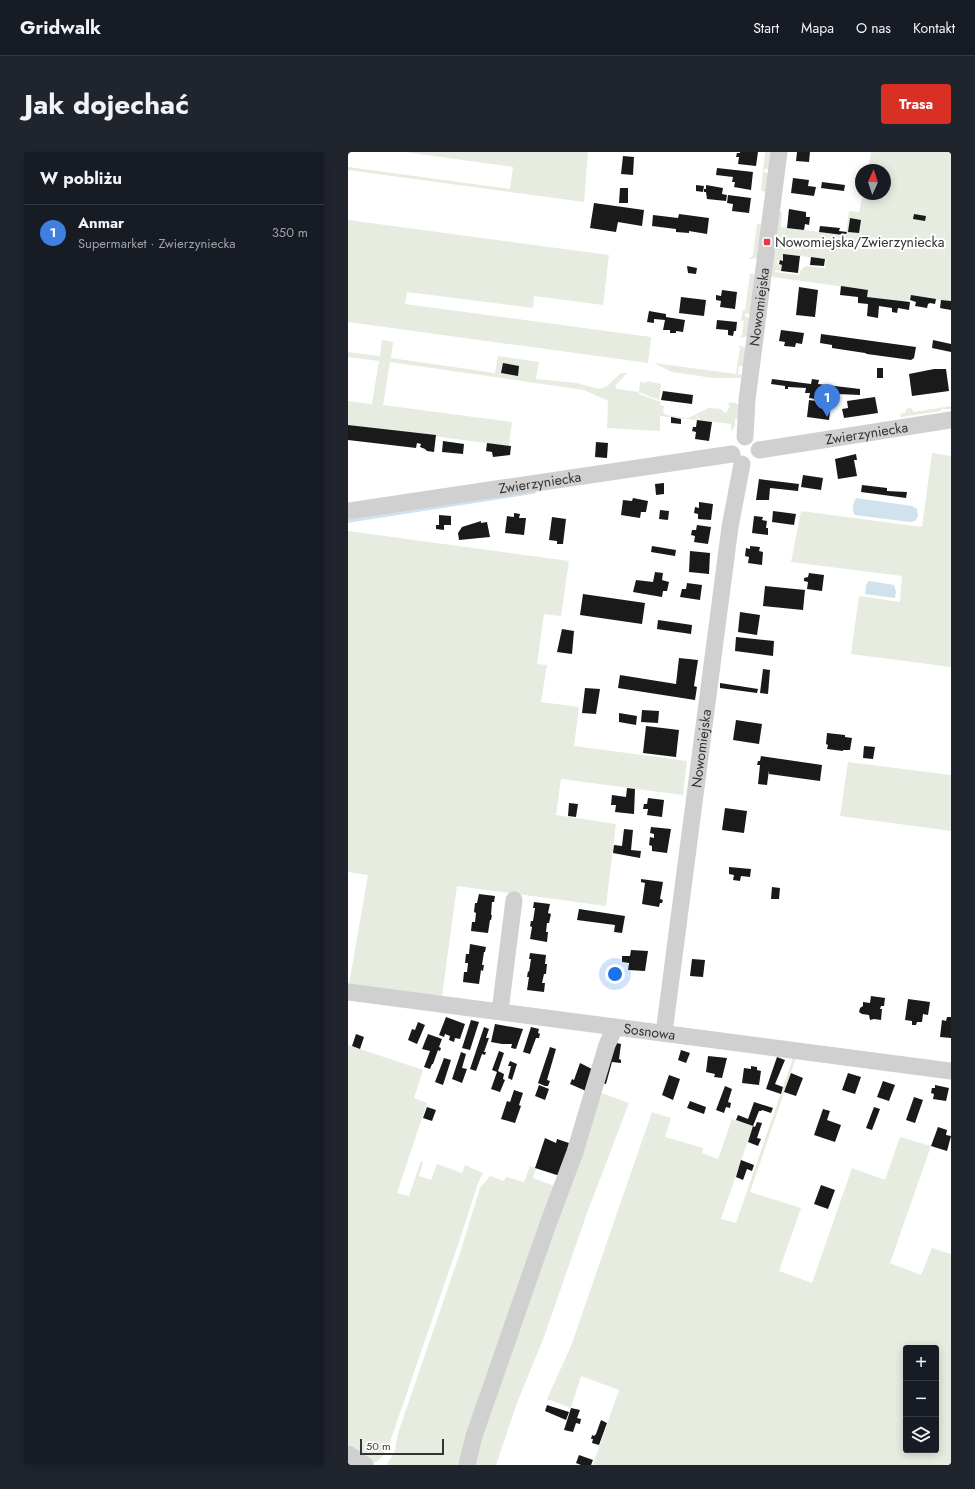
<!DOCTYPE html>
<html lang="pl">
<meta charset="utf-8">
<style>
:root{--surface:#171b24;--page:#20242c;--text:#f1f3f6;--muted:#9ea1a6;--line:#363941;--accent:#d93025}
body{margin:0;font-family:Jost,sans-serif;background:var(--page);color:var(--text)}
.controls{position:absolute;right:12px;bottom:12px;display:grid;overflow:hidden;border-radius:4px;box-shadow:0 2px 10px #0003}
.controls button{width:36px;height:36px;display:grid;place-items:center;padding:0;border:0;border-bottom:1px solid var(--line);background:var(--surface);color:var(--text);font:20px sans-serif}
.compass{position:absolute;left:507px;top:12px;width:36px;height:36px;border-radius:50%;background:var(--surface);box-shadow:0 2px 10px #0003;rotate:3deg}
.scale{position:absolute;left:12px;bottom:10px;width:84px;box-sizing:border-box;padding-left:4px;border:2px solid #333;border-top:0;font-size:11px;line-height:14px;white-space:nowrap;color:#333;-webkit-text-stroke:3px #fff;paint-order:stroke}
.you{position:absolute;left:267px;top:822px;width:14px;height:14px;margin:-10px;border:3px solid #fff;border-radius:50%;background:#1a73e8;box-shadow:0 0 0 6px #1a73e833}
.badge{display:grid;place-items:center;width:26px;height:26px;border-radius:50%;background:var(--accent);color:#fff;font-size:13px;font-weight:700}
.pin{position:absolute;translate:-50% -33px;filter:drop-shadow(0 1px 2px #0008)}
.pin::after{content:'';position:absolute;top:21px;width:14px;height:12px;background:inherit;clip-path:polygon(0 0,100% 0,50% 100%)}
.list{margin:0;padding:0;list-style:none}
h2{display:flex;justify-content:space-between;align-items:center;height:52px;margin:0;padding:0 16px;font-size:17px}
h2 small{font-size:13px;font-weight:400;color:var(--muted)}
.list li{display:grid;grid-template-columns:26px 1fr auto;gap:12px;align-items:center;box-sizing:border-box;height:56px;padding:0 16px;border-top:1px solid var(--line)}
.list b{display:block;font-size:15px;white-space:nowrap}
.list p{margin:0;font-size:13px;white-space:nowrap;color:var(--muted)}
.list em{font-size:13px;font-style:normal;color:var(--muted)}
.icon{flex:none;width:22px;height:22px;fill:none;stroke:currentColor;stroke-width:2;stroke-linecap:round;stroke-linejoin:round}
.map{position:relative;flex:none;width:603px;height:1313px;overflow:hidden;border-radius:4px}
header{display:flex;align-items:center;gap:24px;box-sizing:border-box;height:56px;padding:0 20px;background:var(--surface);border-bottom:1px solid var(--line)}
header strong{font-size:19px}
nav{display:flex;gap:22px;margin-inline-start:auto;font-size:14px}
.intro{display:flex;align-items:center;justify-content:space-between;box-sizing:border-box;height:96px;padding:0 24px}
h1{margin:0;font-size:28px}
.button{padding:10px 18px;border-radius:4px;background:var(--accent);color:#fff;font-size:14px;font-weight:700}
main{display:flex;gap:24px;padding:0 24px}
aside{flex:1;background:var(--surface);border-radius:4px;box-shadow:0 2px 10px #0003}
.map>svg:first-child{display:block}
.green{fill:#e6ecdf;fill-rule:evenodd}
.water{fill:#cfe2ee}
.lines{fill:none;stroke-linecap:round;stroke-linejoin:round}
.stream{stroke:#cfe2ee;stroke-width:3.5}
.building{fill:#1a1a1a}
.minor{stroke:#d0d0d0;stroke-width:17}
.poi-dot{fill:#e63946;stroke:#fff;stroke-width:1.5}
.labels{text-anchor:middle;stroke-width:4;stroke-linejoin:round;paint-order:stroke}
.poi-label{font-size:14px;fill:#333;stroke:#fff;text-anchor:start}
.street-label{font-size:14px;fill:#333;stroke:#fff}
</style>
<header>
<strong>Gridwalk</strong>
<nav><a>Start</a><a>Mapa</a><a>O nas</a><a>Kontakt</a></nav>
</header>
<div class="intro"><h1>Jak dojechać</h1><a class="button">Trasa</a></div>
<main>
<aside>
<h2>W pobliżu<small></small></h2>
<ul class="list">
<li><span class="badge" style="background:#3f7fe0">1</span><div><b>Anmar</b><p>Supermarket · Zwierzyniecka</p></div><em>350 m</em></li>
</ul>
</aside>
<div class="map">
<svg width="603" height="1313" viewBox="0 0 603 1313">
<rect width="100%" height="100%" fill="#fff"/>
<!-- green -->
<path class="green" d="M56,0H240L236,50L0,18V15L162,37L165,15Z
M417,0H426L421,17H416V20L420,21L421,40L413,39Z
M523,0H603V149L588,148L563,143L562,148L554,149L519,145L520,138L424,125L422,119L430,60H434L433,75L495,83V82H498L501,59L511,60L515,42H537V18H520ZM436,102L478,107L477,116L457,114L452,119V123L427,120V118L433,119L434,113L429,112V108L435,109Z
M0,68L261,103L255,153L186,144L185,156L59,140L57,152L303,185L300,211L0,170Z
M409,72L416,73L411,106L401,107L405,103Z
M401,121L411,124L406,161L397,162V164L401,166L399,184L393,186L392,185L394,184L396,169L393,168L395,158H397L402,122Z
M34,188L45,190L43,206L147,221L150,204L191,210L188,227L228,231L251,237L258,235L273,221H279L268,233L267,234L269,237L291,240L292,230L298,231L299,229L313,232L311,248L291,240V242L313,250L312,253L316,254L315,260L318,263L340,266L361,256L374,257V259L378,261L382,254L380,253L382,250L390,252L393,256V267H387V274L383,280V272L352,268L348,263L350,268L312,264V279L259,276L260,249L236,238L42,210L35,253L164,270L161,294L0,273V249L24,252L31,209L0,205V200L32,204Z
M390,193L401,197L399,215L391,214L390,222L398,224L395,226H365L324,220L306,211L388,222L392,196Z
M603,254V257H593V259L553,265L552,262L557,261L558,257L563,256L566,260Z
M584,301L603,304V515L503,502L511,444L552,450L554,424L443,410L453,359L574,375Z
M0,379L221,409L213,464L196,462L189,512L199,513L193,550L231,555L226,594L339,609L335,643L213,627L208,663L268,672L258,754L109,734L94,844L1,832L20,723L0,720Z
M500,610L603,623V679L492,664Z
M0,893L75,918L66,946L79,951L49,1041L61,1044L73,1009L75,1010L71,1024L83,1028L89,1012L114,1021L117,1013L135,1021L130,1031L114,1081L42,1290C38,1299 33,1310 23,1312L0,1299Z
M445,906H448L402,1040L453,1056L431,1119L464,1131L504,1016L537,1028L552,985L583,994L542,1111L573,1123L584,1096L603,1102V1313H245L271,1238L233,1224L223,1256L199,1247L223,1194L304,960L323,966L317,985L355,996L354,1001L370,1007L384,967L405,974L373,1067L388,1071ZM558,1196H588V1298H558Z
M248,939L281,951L239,1061L196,1185L169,1251L148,1313H124Z
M182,1014L188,1016L185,1026L209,1035L116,1313H39L47,1298L50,1281L113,1098L132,1036L142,1024L156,1029L158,1025L176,1030Z"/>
<!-- water -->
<path class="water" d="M508,346L564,354L569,357L570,364L567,369L562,370L507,363C503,357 505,353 508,346Z
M521,429L546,433L548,440L547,446L517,442L518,433Z"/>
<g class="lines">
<!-- stream -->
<path class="stream" d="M0,369L186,340"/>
</g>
<!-- building -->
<path class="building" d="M392,0H410L408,14L390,12L391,5H388L389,1H392Z
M449,0H462L461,10L448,9Z
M275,4L286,5L285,23L273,22Z
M369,16L405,20L403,38L386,35L387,30H384L385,25L368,23Z
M445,26L461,28L460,34L468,35L466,44L443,41Z
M474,30L497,33L496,39L473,36Z
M348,33L356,34L355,40L348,39Z
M358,33L375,36L374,42L379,43L378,49L359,47L358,40H356V37H358Z
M272,36H280V51H271Z
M380,43L403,46L401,61L384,59L385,52L379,51Z
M246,51L296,58L294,74L270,70L268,80L242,76Z
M441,57L458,60V65H462L461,73L457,72L456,78L439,76Z
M331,62L361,66L359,82L341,79V81L328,80V77L304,74L305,63L330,66Z
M566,62L578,64L577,69L565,67Z
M502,66L513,68L511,81L500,80Z
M472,74L492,76L491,79L499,80L498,82H495V83L471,80Z
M435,102L452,104L450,121L433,119L434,113L431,112L432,108L435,109Z
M463,105L477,107L476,114L462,113Z
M339,114L349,116L348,122L340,121Z
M493,134L520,138L519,145L562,150L561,158L550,156L549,161L544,160V156L531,154L530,166L519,164L520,152L510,151V145L492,143Z
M451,135L470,138L467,165L448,163Z
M374,138L389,140L387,157L372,155L373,149L368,148V143L373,144Z
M563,143L588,147L587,152L582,151L580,152L579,156L567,154L568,150L562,148Z
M333,145L358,148L356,164L331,161Z
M593,148L603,149V158L592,156Z
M301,159L318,162V165L337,168L335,180L328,179V181H322V178H315L317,168L306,167V171L299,170Z
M369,168L389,170L388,179H386L385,184L380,183V178L368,177Z
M433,178L456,181L454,192L448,191L447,195L436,194L437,190L431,189Z
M473,182L568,195L566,206L563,208L519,202L517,201L484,196V193L472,191Z
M585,188L603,192V200L584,196Z
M155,211L171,214L170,224L153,221Z
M529,216H535V226H529Z
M586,217H598L601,239L564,244L561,222Z
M424,227L463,232L464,227L471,228L470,232L512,237V243L489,242L474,240L473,248L461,246L462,241H457L458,236L440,235V237H437V234L423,232Z
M315,239L345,243L344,252L313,248Z
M527,245L530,261L496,266L494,257L500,256L499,249Z
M461,248L483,251L481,268L459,265Z
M323,265L333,267V272L323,271Z
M349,268L364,270L361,289L347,287L348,280L344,279L345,275H348Z
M0,273L88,283L86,300L79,299L77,297L72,295L73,292L69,291L68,296L0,288Z
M95,289L116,292L115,302L94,300Z
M248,290L260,291L259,306L247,305Z
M139,291L163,294L162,303L145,305L144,300L138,299Z
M508,302L509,308H506L509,324L490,327L487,307Z
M455,323L475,326L473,338L453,335Z
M411,327L451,332L450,339L422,336L421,348H408Z
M316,331V342L308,343L307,332Z
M514,333L539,336V339L559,340L558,346L513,340Z
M285,346L300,349L298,360H293L292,366L273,363L275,348L284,349Z
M351,350L365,352L363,368L350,367V362L346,361L347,355L351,356Z
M312,358L321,359L320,368L311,367Z
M425,359L448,362L446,373L424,370Z
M166,361L172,362L171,366H178L176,383L157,381L159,364L166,365Z
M91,363L103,364V373H96V378L88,377V373H91Z
M406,364L415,365L414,368L419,369L418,376H420V383L404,381Z
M204,365L218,367L215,392H209V389L201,388Z
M133,369V371L139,370L142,385L111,388L110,381L114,375Z
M349,373L363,375L360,392L346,390L347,384L343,383L344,378H348Z
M304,394L328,398L327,404L303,400Z
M402,394L412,395L411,399L415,400L414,413L400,411L401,405L397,404L398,396L402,397Z
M342,399L362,401L361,422L341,420Z
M307,420L315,421L314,428L321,430L319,439H315L314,445L285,440L288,428L305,430Z
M461,421L476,423L474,439L459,437L460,430L456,429V426L460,425Z
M339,431L354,433L352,448L332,445L334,437H338Z
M417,434L457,438L455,458L415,454Z
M235,442L297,451L294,472L232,463Z
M392,460L412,463L409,483L390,480Z
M310,468L344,473L343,482L309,477Z
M214,477L226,479L224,502L209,500Z
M388,485L426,489L425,504L387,499Z
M331,506L350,508L346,534L349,535L347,548L270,536L272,523L328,532Z
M415,517L422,518L420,542L412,541Z
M372,531L410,537L409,541L372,536Z
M237,536L252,537L248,562L234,561Z
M294,558L311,559L310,571L293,570Z
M271,561L289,564L288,573L271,570Z
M388,568L414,572L411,592L385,588Z
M298,574L331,578L328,605L295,601Z
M479,581L497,583V585L504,586L502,598H495V599L479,597L480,593L478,592Z
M516,594L527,595L525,607L515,606Z
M413,604L474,613L472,629L421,622V618L419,633L410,632L412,613H409L410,609H412Z
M279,636L287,637L286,662L267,660L268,653H263L264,643L278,645Z
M300,646L316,648L314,665L299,663L300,657H295L296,652H299Z
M221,651L230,652L228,665L220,664Z
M377,656L399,659L396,681L374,678Z
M303,675L323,677L319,701L304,699V694L301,693L302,685L306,686V682L302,681Z
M276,677L285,678L283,698L293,699L292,706L265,701L266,693L274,694Z
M381,715L403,717L402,725L393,724L392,729L385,728L386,723L381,722Z
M293,727L315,730L312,747L315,748L314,751H312L311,755L294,752L297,731L293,730Z
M424,735L432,736L431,747H423Z
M131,742L147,744L146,750H144L143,763H144L143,768H142L140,781L123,779L124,770H127L128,761L126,760L127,751H129Z
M186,750L202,752L200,761L203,762L201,771H199L198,780H200L199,790L182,787L184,775L182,774L183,769H185L187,756H185Z
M231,757L277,764L274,781L266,780L267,773L229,768Z
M122,792L138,795L137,800H136L134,813H136L135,819L133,818L131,832L115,830L116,820H119L120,811H117L118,802H121Z
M283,798L300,799L297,819L280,818L281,811L274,810V804H282Z
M182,801L198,803L197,812H199L198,822H196L194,831H197L196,840L179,838L181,825H179L180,819L181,820L183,807H181Z
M344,807L357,808L355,825L342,824Z
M523,844L537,846L536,854H533L532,857H534L533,868L526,867L522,868L521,863L514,862L511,860L512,856L515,854V850L522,851Z
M560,847L582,850L580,863L575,862L574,870H569L568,873H564V869L557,868Z
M98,865L117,872L112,887L107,886L106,890L101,888L102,884L97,882L96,885L91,883Z
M599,865H603V886L592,885L594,868L598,869Z
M123,868L131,870L122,898L114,896Z
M70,870L77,873L69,892L60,888L64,877L67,878Z
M147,872L175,877L168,897L163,896L164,892H154L143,890Z
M136,875L141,877L138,886H141L136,900H138L137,903L134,902L128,919L122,917Z
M183,875L191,877L190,881L192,882L191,886H188L182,902L175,900Z
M8,882L16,885L12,897L4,894Z
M80,882L94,887L91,895L93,896L92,899L90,898L85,912H84L82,917L76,915L82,899L74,897Z
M264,890L273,892L271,907L273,908V911L264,910L258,932L251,930Z
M202,895L208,897L199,928L202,929L200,934H197L190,931Z
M333,898L342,901L338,911L330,908Z
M151,899L156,901L150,919L156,922L155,927L157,928L152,940L143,937L149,920L144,918Z
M113,900L118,902L114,916L119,917L114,931L104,927Z
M360,904L379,906L374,926L366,925L367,922L358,920Z
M429,905L437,908L427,932L435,935L433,942L418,937Z
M96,906L103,908L95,933L87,930Z
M162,909L169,912L164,928L160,926L163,914H160Z
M232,911L246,918L238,939L222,932L224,927L226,928Z
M403,914L409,915V918L413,919L411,933L394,931L396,916L403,917Z
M443,921L455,926L448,944L436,940Z
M500,921L513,925L507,942L494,938Z
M321,923L332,927L325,948L314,943Z
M535,929L547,933L541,949L529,945Z
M191,933L201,937L197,948L187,944Z
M587,933L601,936L598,949L585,947L586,942L583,941L584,936H587Z
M377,934L384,937L380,950L383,951L382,956L378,955L376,961L368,958Z
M166,938L175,941L171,953L173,954L167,971L153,967L159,949L162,950Z
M566,945L575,948L567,971L558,968Z
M342,949L358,955L356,962L339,956Z
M406,950L425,956L423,961L414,958L413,959H411L405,974L388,968L390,963L400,967Z
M79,955L88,958L84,969L75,966Z
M526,955L532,957L524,978L518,976Z
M475,957L482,959L479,968L493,973L487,990L466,983Z
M409,970L414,971L409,986L413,987L410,994L400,990L405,974L407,975Z
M590,975L599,978L598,983L603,984L599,999L583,994Z
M197,986L208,991L209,987L224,992L212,1024L187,1016Z
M393,1008L406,1013L404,1019L399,1017L395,1028L388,1025Z
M473,1033L487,1038L480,1057L466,1052Z
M199,1253L221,1260L218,1268L197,1259Z
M223,1256L232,1258L229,1266L233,1267L232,1272L228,1271L225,1280L216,1278Z
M253,1268L259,1271L251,1293L244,1291L245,1287H243L244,1283L246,1284L248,1282Z
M231,1303L245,1308L243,1313H233L228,1311Z"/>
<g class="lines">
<!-- minor -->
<g class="minor">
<path id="s1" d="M397,285L399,248L431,0"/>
<path id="s2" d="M411,298L603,268"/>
<path id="s3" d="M0,359L384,302"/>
<path id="s4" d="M0,840L603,919"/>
<path d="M152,859L166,748"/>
<path id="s5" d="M316,881L382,375L394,312"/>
<path d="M0,1302L17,1313"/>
<path d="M119,1313L126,1284L200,1072L227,1000L259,893L267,875"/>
</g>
</g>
<!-- markers -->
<rect class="poi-dot" x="415" y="86" width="8" height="8" rx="2"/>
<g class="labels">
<!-- poi labels -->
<g class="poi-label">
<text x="427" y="95">Nowomiejska/Zwierzyniecka</text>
</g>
<!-- street labels -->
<g class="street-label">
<text dy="5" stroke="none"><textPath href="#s1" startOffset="131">Nowomiejska</textPath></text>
<text dy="5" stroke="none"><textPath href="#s2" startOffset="109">Zwierzyniecka</textPath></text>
<text dy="5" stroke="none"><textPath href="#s3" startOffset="194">Zwierzyniecka</textPath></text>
<text dy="5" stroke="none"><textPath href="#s5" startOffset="287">Nowomiejska</textPath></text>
<text dy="5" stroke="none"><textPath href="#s4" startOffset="304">Sosnowa</textPath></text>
</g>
</g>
</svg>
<div class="controls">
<button>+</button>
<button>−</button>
<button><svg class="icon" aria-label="layers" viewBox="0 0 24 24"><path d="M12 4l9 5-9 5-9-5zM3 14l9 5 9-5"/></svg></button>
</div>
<svg class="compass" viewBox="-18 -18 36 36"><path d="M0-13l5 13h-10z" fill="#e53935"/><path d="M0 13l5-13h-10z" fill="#9ea1a6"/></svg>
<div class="scale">50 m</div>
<div class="you"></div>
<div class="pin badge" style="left:479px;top:265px;background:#3f7fe0">1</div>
</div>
</main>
